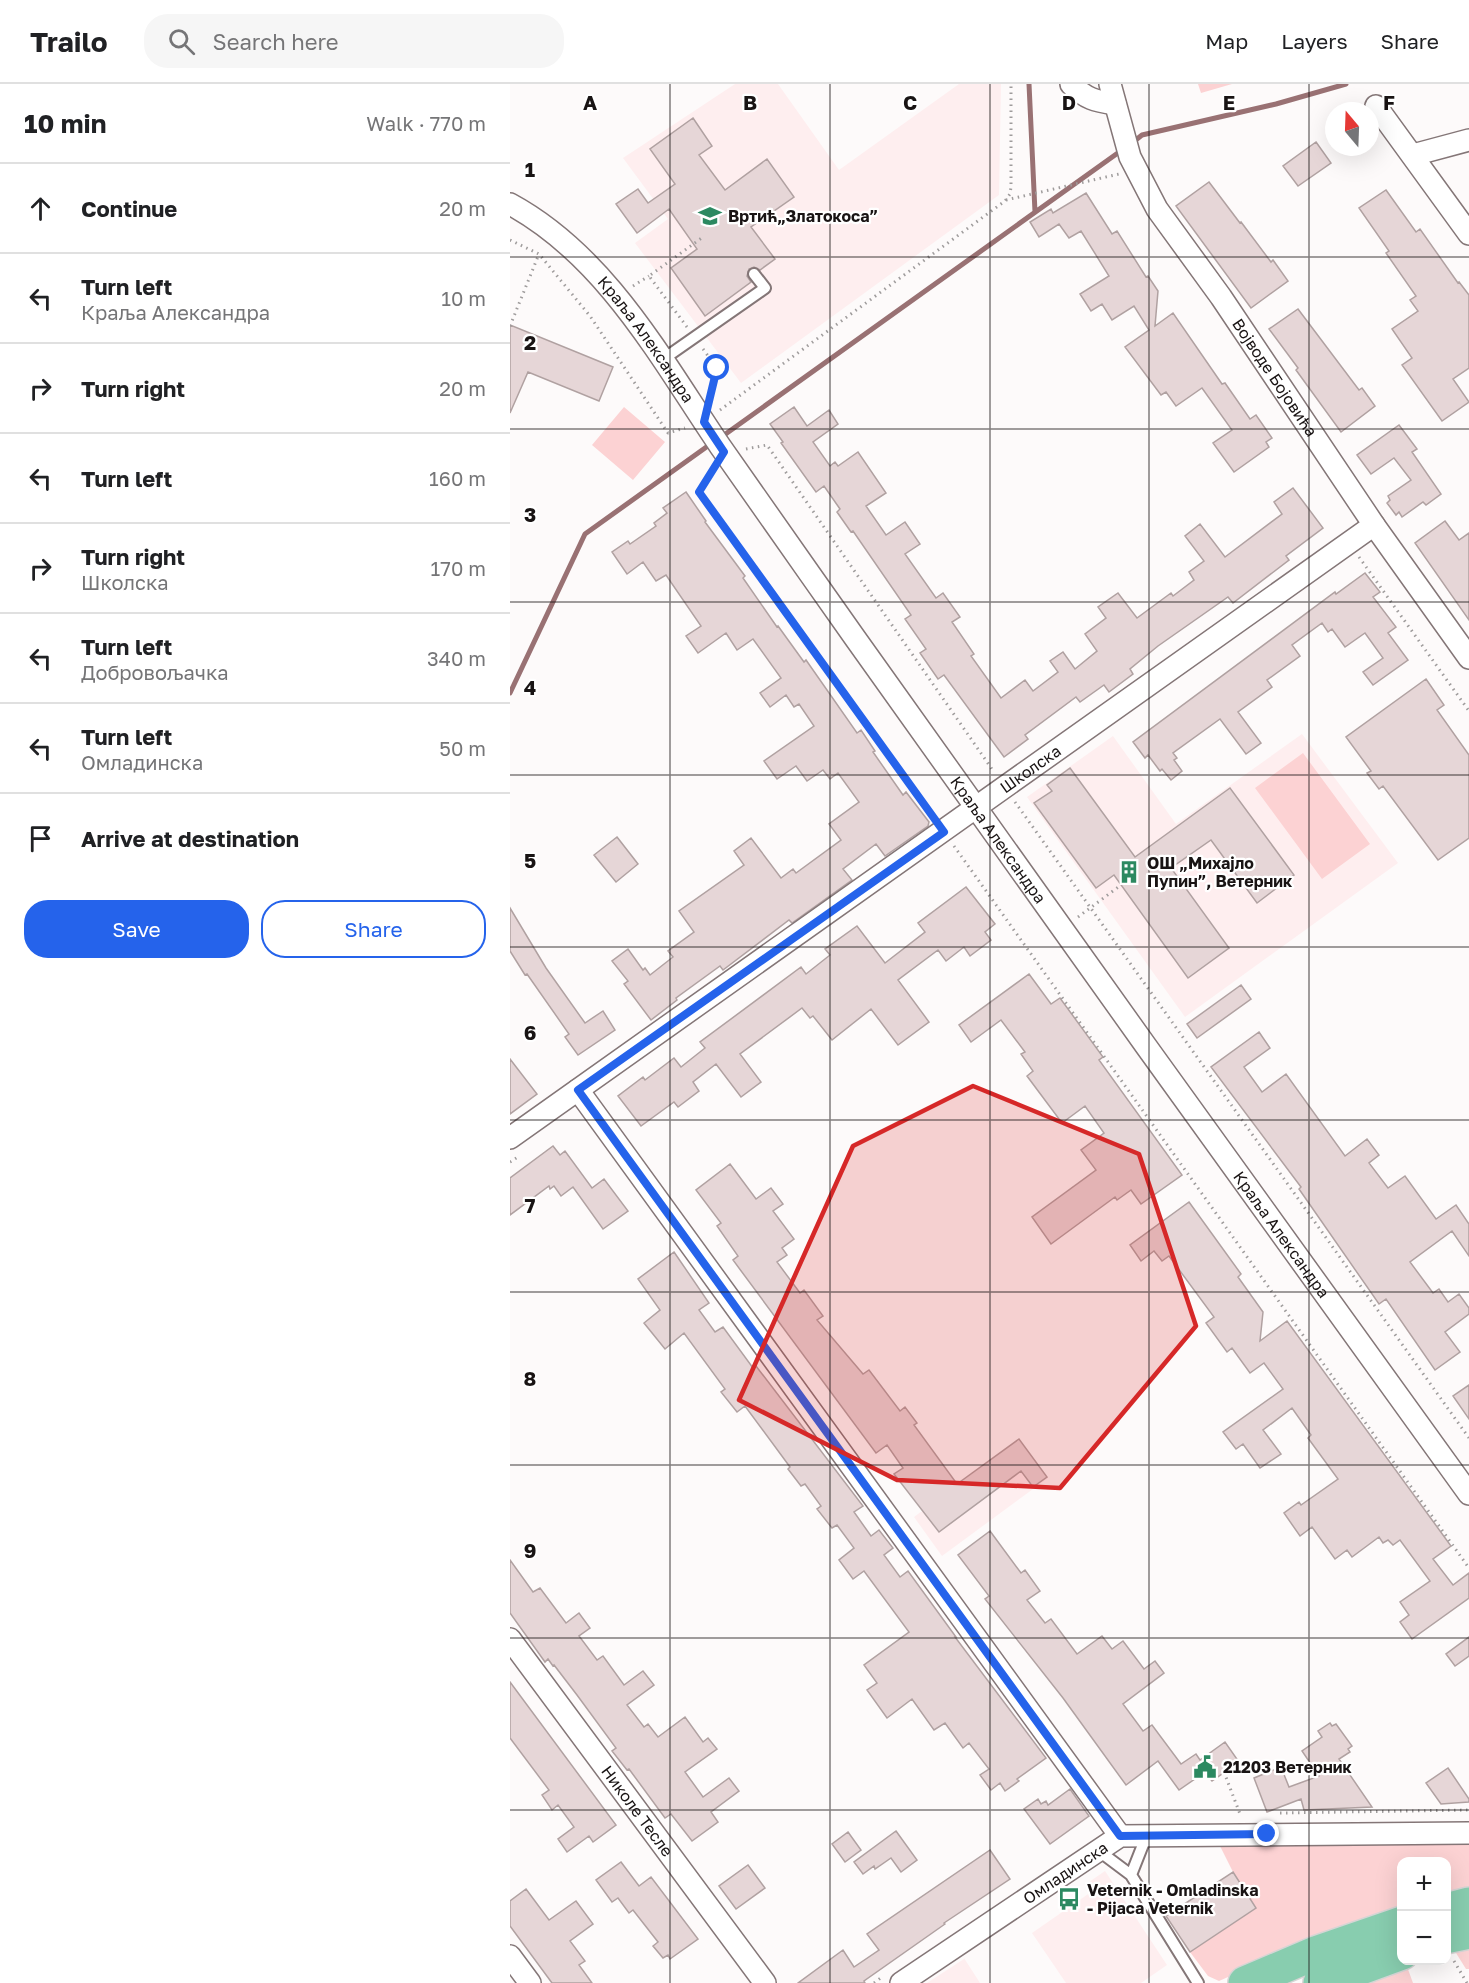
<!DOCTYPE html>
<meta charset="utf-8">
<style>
:root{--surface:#fff;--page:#f6f6f6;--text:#202124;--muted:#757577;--line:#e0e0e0;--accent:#2563eb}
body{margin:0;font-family:"Golos Text",sans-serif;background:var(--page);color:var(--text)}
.controls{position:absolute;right:18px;bottom:18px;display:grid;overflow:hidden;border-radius:12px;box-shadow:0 6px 24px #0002}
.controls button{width:54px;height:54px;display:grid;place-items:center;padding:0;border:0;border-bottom:2px solid var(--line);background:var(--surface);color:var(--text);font:30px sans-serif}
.compass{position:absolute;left:815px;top:18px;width:54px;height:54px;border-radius:50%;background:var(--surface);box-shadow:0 6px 24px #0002;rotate:341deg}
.stop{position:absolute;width:18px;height:18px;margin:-14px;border:4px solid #2563eb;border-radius:50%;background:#fff}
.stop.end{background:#2563eb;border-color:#fff;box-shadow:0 2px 6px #0008}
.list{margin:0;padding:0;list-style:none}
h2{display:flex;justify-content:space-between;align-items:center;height:78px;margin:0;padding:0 24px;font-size:26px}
h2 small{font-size:20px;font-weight:400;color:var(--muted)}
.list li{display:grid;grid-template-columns:39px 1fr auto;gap:18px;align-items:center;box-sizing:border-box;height:90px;padding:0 24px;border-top:2px solid var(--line)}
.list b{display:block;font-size:22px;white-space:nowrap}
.list p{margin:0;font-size:20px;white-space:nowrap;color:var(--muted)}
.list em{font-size:20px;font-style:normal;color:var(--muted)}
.actions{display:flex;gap:12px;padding:18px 24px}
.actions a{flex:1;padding:14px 0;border:2px solid var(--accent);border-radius:24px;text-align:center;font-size:21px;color:var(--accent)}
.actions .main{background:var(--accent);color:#fff}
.icon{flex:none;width:33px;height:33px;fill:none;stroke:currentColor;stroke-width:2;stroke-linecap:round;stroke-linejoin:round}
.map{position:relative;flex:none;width:959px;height:1899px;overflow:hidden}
header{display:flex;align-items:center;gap:36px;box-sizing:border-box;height:84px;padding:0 30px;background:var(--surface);border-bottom:2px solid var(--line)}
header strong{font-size:28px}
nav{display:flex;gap:33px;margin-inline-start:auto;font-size:21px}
.search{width:420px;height:54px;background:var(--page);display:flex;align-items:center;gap:15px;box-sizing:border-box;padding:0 21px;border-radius:24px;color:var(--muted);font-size:22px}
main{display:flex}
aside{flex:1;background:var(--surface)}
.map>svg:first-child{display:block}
.built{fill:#feeeef}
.green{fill:#fcd2d3}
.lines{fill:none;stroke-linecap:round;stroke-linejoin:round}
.stream{stroke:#997173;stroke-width:5}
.building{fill:#e6d6d7;stroke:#b0a1a1;stroke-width:1.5}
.lane-casing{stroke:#847677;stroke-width:14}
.street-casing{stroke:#847677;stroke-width:24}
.primary-casing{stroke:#d6d5d5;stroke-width:36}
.path{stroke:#9f9c9c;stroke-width:3;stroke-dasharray:1.5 4.5;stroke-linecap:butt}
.lane{stroke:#fff;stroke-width:10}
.street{stroke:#fff;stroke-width:21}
.primary{stroke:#88cdaf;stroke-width:33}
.route{stroke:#2563eb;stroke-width:8}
.marked{fill:#d62828;fill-opacity:0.2;stroke:#d62828;stroke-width:4.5;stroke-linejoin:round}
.grid{fill:none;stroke:#191414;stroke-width:1.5;stroke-opacity:0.55}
.labels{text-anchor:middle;stroke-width:4.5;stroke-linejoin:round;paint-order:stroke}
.poi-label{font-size:16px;font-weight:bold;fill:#191414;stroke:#fff;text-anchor:start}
.street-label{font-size:16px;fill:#191414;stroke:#fff}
.grid-label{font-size:20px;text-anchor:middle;font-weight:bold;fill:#191414;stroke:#fff;stroke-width:4.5;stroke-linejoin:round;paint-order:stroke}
</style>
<header>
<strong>Trailo</strong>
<div class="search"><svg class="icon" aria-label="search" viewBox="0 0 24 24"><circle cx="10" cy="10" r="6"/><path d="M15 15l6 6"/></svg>Search here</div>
<nav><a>Map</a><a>Layers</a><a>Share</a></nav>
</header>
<main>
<aside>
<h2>10 min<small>Walk · 770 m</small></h2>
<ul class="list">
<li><svg class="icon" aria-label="ahead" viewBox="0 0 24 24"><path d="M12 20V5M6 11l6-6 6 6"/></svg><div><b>Continue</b></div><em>20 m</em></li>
<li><svg class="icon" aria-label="left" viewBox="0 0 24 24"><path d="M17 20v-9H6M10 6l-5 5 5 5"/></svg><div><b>Turn left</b><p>Краља Александра</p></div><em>10 m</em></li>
<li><svg class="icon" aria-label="right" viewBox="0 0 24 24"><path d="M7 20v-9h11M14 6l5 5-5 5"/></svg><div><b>Turn right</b></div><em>20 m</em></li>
<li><svg class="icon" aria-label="left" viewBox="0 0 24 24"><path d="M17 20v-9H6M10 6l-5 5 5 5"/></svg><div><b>Turn left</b></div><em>160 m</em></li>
<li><svg class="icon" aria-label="right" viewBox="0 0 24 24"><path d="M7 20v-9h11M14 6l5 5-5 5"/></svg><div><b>Turn right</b><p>Школска</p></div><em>170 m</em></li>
<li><svg class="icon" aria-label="left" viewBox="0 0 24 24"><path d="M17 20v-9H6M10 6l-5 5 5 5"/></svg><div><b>Turn left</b><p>Добровољачка</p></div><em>340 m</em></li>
<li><svg class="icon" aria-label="left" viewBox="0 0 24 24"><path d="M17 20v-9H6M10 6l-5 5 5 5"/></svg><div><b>Turn left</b><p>Омладинска</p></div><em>50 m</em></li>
<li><svg class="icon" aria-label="arrive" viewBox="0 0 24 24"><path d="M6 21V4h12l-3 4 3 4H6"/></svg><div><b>Arrive at destination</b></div></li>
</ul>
<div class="actions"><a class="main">Save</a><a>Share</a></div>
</aside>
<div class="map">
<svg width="959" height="1899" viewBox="0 0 959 1899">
<rect width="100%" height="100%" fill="#fdfafa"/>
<!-- built -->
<path class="built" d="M225,0H268L329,86L449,0H491L489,111L231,299L125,159L158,135L113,74Z
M792,650L888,779L675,933L517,713L603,652L666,740Z
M509,1355L538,1394L432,1472L404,1433Z
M595,1787L657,1881L631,1899H556L522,1849L584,1806L579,1798Z
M454,1874L470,1899H417L454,1875Z"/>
<!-- green -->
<path class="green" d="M688,0H722L691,9Z
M114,323L155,358L123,396L82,361Z
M793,669L860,760L812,795L745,704Z
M707,1756L959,1757V1811L937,1817L936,1778H892L891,1829L764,1873L709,1897L698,1892L680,1868L746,1824L723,1788Z
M959,1856V1885H956L941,1861Z
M895,1877L903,1899H836Z"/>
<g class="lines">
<!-- stream -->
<path class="stream" d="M519,0L525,128
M622,59L632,51L766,20L836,0
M210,354L612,66
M0,609L75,450L202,359"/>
</g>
<!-- building -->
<path class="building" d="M183,34L202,62L189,71L215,106L257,75L284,113L241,143L265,175L250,186L244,183L239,185L237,192L241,198L195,232L161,184L187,165L159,125L127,149L106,120L128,105L138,119L165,100L140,65Z
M806,58L821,79L788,102L773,82Z
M699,98L730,139L731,138L761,178L763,176L778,197L741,224L666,122Z
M876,106L906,148L910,145L948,199L949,198L959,211V284L943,295L959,318L932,337L892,281L902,274L882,245L908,227L900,216L906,212L876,169L879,167L849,124Z
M576,109L602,150L607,147L636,193L638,192L648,207L645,242L663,229L712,300L715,299L740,335L746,331L762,354L756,358L759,363L724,388L703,359L722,346L692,304L666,322L656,308L651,311L615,263L639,246L624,222L602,236L592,220L581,227L570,210L599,192L571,147L559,154L549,140L529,153L520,138L541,125L543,129Z
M788,225L849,306L852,304L865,322L831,348L786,286L788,284L759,245Z
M0,241L103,283L89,317L18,288L0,329Z
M284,323L297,342L319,326L328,340L303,358L320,382L325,378L328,382L348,368L376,409L356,422L376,451L395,438L410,460L395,470L426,514L433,509L450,533L442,538L464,570L461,572L491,614L515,596L523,607L548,588L540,577L553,568L565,585L587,567L575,550L596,534L588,523L608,509L627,534L661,509L663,512L684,496L679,488L694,477L675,452L690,440L715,473L772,430L764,418L783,404L813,444L776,472L779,476L723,519L718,513L648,562L620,585L623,590L599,608L594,601L570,618L566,613L515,651L518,655L494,673L434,591L428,595L410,569L416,565L395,535L401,531L343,447L341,448L327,428L330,425L314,402L306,408L271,359L273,358L260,340Z
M889,341L907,365L902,368L931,410L916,421L913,418L892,433L889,428L886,431L877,419L880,416L878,412L901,396L884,374L861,390L847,371Z
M176,408L196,437L195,438L235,492L233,494L267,543L268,542L294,578L296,576L347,649L351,646L365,667L363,668L393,711L396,708L419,738L418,742L375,772L366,760L333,785L342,796L282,839L279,836L213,886L210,882L166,914L167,916L141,936L114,900L118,897L102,877L118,865L133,886L135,884L140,891L163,873L158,867L184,848L169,827L234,781L224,767L241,754L271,794L283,785L286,789L331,756L319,740L349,718L328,689L320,695L313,686L297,697L286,682L267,695L254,677L304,642L289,620L284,623L276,611L260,623L250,609L271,594L243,555L227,566L216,549L188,569L176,552L191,542L156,491L146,497L133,478L117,490L102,468L118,457L120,460L146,442L144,439L157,429L153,424Z
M935,437L949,456L959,449V536L905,459Z
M855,489L870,508L863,513L886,543L878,549L898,576L863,601L853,588L873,574L855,549L835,563L822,545L818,548L812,539L782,561L790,572L757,596L762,603L728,628L751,659L736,670L710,635L663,669L667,674L664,676L672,687L661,696L652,685L650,687L638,671L635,674L623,658L825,508L826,510Z
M916,595L934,621L927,626L959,671V754L928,776L873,702L869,705L857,689L861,687L836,653Z
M560,684L625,773L720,704L784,791L747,819L701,756L661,784L719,864L678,894L604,791L586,804L524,719L542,707L537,701Z
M107,753L128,780L106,798L84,771Z
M456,803L485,840L475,848L481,856L460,872L454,863L436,877L428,866L388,896L419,938L388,961L361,925L322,956L303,932L300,934L292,924L230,970L251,998L231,1013L206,980L183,998L189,1007L168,1023L164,1018L131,1042L108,1012L133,993L135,996L164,974L171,983L195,964L190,958L291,883L296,890L320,871L315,865L347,842L375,879L415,848L408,839Z
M0,824L36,884L75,939L93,927L105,946L68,971L55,953L59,950L17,890L15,891L0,867Z
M519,890L541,920L550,914L593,973L589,976L672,1091L631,1120L621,1106L607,1116L605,1113L541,1160L522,1133L586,1086L571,1066L594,1049L575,1022L552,1039L517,992L523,987L511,970L515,968L491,936L461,958L449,941Z
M731,901L741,915L687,954L677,940Z
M749,948L760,964L734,983L752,1008L776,990L835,1072L857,1055L869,1071L859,1079L878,1104L895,1092L926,1135L946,1121L959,1140V1172L942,1147L900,1178L923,1209L929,1205L938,1218L949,1210L959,1224V1230L935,1248L950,1268L925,1286L876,1215L869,1220L789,1105L791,1103L701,983Z
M0,975L27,1010L0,1030Z
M43,1062L50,1071L55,1067L82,1104L94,1095L118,1127L93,1145L63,1103L51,1112L44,1102L40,1105L39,1102L0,1131V1094Z
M220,1080L246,1115L261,1104L273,1120L263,1127L284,1155L272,1164L277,1171L267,1178L290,1209L294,1206L313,1232L307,1236L353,1290L359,1286L390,1327L395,1323L407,1339L404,1341L447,1400L509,1355L537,1393L523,1403L511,1387L429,1448L384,1390L393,1384L377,1361L366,1369L223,1176L228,1172L207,1142L211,1139L186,1106Z
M679,1118L731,1190L728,1193L753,1228L750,1257L777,1237L941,1462L923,1475L943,1501L959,1489V1514L902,1555L890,1538L899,1531L890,1518L920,1497L890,1456L883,1461L878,1456L873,1459L869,1453L842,1473L837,1466L825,1475L802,1443L790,1452L774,1429L789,1418L791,1421L828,1395L798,1354L801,1351L782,1324L753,1346L771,1370L750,1384L733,1360L726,1365L713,1348L773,1305L754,1279L740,1289L722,1264L717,1268L696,1239L704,1233L659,1172L652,1177L644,1167L631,1177L620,1161Z
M164,1168L199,1219L189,1226L205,1248L213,1243L243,1284L246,1282L353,1422L344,1428L361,1452L369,1446L383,1464L374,1471L390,1493L398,1487L446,1553H445L536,1674L507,1695L509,1697L495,1707L490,1699L481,1706L470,1691L479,1685L459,1659L453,1664L435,1639L424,1646L402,1615L377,1634L357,1606L367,1599L354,1581L399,1548L354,1487L343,1495L329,1476L344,1464L327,1441L322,1444L307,1425L311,1422L295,1400L291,1402L278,1385L280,1383L235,1322L227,1328L211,1308L215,1305L174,1249L155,1265L134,1239L150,1226L128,1195Z
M959,1301V1335L943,1312Z
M480,1447L511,1489L515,1486L530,1507L517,1516L535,1539L541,1535L567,1570L592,1552L602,1565L613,1557L634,1585L645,1577L654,1589L613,1620L633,1647L642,1641L671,1680L686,1670L690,1676L715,1658L729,1678L702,1697L695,1688L669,1706L648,1677L616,1701L553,1614L475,1515L479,1512L448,1471Z
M0,1476L23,1508L30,1504L56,1539L69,1529L80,1544L69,1552L87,1576L93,1572L114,1601L133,1587L144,1601L117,1621L134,1643L138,1640L148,1653L175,1633L193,1658L198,1654L207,1665L175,1688L193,1713L219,1694L229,1707L201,1728L208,1738L182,1757L161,1730L155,1734L119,1685L117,1686L102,1667L106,1664L67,1611L44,1581L43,1582L38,1575L35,1578L0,1529Z
M959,1553V1572L945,1582L936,1570Z
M0,1598L106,1741L83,1758L79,1752L57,1768L48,1755L64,1743L48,1721L42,1726L32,1711L39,1706L0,1654Z
M820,1639L822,1642L826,1640L842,1662L838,1665L840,1668L829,1675L862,1723L794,1726L791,1715L757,1728L744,1694L771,1683L779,1703L809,1692L792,1667L812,1653L808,1647Z
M938,1684L959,1715V1718L931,1720L916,1699Z
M560,1705L579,1732L540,1760L514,1725L528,1715L531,1720L536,1717L538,1721Z
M386,1747L407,1776L391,1788L381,1774L365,1785L364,1782L353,1790L344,1778Z
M338,1748L351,1766L335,1778L322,1760Z
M480,1766L500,1795L434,1839L435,1840L354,1897L355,1899H288L333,1866L344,1883L369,1866L357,1850Z
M111,1778L129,1802L141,1793L188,1855L160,1875L158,1871L153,1874L143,1862L148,1858L123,1826L119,1829L108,1814L102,1818L86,1796Z
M238,1781L255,1804L226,1825L209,1802Z
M723,1788L746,1824L680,1868L656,1832Z
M16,1805L39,1836L66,1817L83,1840L60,1857L75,1877L69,1881L82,1899H42L0,1842V1817Z"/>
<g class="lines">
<!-- lane casing -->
<g class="lane-casing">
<path id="lane" d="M152,276L255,204L244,190
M589,1767L621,1791L688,1899
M621,1791L636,1753"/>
</g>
<!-- street casing -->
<g class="street-casing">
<g id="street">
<path d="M561,0C576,15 585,17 605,20"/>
<path id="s1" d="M600,0L620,73L647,125L711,213L864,441L959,574"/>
<path d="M866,22L959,150"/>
<path d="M903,71L959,56"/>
<path id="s2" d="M0,120C96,172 151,275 210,362C255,427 300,490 345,554C548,841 753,1125 959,1410"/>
<path d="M68,1006L610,1752"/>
<path id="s3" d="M0,1054L864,441"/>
<path id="s4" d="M0,1555L255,1899"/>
<path d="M0,1872L20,1899"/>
<path id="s5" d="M391,1899L610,1752L959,1749"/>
</g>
</g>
<!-- primary casing -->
<g class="primary-casing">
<path id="primary" d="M936,1826L959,1820
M936,1853L959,1848
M735,1899L808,1868L892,1839
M810,1899L892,1869"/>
</g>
<!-- path -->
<path class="path" d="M496,116L609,90
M0,156L29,170L80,232L158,349L175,344
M123,202L139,192
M0,242L29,170
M177,243L139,192L193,153
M193,265L207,284L200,313
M210,326L495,117L500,110L501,103V0
M236,365L257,361L484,688
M203,386L189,408L422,732
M849,473L959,627
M505,718L959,1354
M444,762L959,1484
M568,833L611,801
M0,1078L8,1073
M714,1688L730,1730
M770,1729L959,1726
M944,1877L957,1899
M364,1899L372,1893"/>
<!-- lane -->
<use href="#lane" class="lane"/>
<!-- street -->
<use href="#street" class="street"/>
<!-- primary -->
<use href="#primary" class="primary"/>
</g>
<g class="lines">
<!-- route -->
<path class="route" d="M207,284L194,338L214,368L189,408L434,748L68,1006L610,1752L757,1750"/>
</g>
<!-- marked area -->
<path class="marked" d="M463,1002L629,1070L686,1242L550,1404L387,1396L229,1316L343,1062Z"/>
<!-- grid -->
<path class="grid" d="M160,0V1899M320,0V1899M480,0V1899M639,0V1899M799,0V1899M0,173H959M0,345H959M0,518H959M0,691H959M0,863H959M0,1036H959M0,1208H959M0,1381H959M0,1554H959M0,1726H959"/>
<!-- icons -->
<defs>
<g id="school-bare" transform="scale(1.8)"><path d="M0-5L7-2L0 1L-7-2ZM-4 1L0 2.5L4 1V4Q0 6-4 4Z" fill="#2c8961" stroke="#fff" stroke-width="2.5" paint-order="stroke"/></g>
<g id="building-bare" transform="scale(1.8)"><path d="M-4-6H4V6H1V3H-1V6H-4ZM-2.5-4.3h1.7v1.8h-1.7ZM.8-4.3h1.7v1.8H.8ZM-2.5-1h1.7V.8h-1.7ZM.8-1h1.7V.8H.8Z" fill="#2c8961" stroke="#fff" stroke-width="2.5" paint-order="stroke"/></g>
<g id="civic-bare" transform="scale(1.8)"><path d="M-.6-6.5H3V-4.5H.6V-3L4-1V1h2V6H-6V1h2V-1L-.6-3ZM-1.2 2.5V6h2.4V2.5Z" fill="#2c8961" stroke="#fff" stroke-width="2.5" paint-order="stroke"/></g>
<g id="bus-bare" transform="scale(1.8)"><path d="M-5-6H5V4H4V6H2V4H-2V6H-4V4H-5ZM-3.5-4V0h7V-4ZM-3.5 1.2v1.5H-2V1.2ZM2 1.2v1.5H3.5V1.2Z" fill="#2c8961" stroke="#fff" stroke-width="2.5" paint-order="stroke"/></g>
</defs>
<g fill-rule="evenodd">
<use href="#school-bare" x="200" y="132"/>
<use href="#building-bare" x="619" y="788"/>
<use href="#civic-bare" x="695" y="1683"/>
<use href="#bus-bare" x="559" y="1815"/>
</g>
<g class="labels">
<!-- poi labels -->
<g class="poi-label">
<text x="218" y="138">Вртић„Златокоса”</text>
<text x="637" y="785">ОШ „Михајло<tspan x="637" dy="18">Пупин”, Ветерник</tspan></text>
<text x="713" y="1689">21203 Ветерник</text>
<text x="577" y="1812">Veternik - Omladinska<tspan x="577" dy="18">- Pijaca Veternik</tspan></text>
</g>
<!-- street labels -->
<g class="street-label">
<text dy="6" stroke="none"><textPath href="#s2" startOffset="194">Краља Александра</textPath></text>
<text dy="6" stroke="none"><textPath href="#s1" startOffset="340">Војводе Бојовића</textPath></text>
<text dy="6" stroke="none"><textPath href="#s3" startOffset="638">Школска</textPath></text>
<text dy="6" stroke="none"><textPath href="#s2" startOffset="806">Краља Александра</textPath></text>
<text dy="6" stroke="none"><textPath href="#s2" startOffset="1292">Краља Александра</textPath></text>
<text dy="6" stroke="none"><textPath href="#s4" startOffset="214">Николе Тесле</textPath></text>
<text dy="6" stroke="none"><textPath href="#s5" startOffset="198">Омладинска</textPath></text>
</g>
</g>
<g class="grid-label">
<text x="80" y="26">A</text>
<text x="240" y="26">B</text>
<text x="400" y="26">C</text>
<text x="559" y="26">D</text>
<text x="719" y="26">E</text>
<text x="879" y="26">F</text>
<text x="20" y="93">1</text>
<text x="20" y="266">2</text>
<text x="20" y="438">3</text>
<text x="20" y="611">4</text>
<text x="20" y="784">5</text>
<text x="20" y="956">6</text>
<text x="20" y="1129">7</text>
<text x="20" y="1302">8</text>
<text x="20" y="1474">9</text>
</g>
</svg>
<div class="controls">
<button>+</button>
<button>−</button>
</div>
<svg class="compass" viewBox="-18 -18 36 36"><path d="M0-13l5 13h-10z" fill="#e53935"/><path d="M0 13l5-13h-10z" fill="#757577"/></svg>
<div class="stop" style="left:207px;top:284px"></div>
<div class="stop end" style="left:757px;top:1750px"></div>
</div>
</main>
